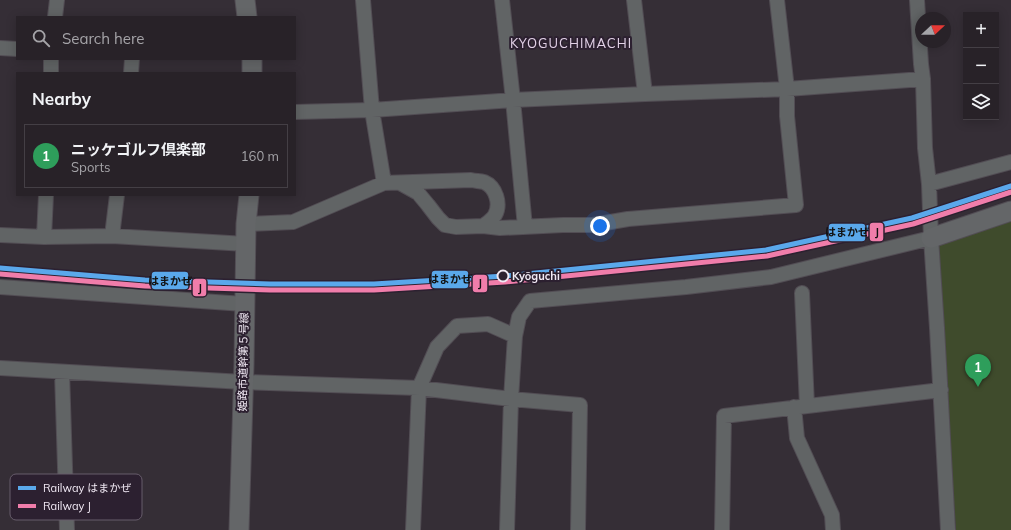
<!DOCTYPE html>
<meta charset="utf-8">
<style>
:root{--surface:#282228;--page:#342f34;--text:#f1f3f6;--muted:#a5a4a8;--line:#443f45;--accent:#2563eb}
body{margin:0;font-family:Mulish,"Noto Sans JP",sans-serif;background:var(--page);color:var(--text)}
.controls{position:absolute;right:12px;top:12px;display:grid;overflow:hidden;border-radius:0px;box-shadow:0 2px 10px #0003}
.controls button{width:36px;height:36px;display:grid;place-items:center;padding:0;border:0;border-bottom:1px solid var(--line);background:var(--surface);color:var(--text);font:20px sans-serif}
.compass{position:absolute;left:915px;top:12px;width:36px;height:36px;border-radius:50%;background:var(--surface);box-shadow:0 2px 10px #0003;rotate:68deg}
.you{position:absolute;left:600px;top:226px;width:14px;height:14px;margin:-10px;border:3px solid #fff;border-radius:50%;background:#1a73e8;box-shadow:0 0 0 6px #1a73e833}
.badge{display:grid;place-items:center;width:26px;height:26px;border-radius:50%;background:var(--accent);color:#fff;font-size:13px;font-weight:700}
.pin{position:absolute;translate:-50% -33px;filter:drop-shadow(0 1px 2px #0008)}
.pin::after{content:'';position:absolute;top:21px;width:14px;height:12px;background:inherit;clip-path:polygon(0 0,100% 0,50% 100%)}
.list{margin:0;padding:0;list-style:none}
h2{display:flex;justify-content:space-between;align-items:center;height:52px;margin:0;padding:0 16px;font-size:17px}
h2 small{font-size:13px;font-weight:400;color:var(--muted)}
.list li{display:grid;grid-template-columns:26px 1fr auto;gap:12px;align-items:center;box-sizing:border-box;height:64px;margin:0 8px 8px;padding:0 8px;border:1px solid var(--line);border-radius:0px}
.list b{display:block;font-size:15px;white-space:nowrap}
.list p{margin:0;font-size:13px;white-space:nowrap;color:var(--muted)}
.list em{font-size:13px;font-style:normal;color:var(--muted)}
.icon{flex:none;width:22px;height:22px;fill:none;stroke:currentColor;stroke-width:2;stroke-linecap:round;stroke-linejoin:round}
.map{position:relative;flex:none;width:1011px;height:530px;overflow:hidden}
.search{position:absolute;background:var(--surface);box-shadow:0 2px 10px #0003;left:16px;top:16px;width:280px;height:44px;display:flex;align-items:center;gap:10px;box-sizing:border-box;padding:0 14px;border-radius:0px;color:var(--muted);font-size:15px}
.panel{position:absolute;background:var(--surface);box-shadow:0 2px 10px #0003;left:16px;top:72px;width:280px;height:124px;border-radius:0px}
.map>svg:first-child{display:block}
.green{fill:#3f4b2c}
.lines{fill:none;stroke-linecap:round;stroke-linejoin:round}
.street-casing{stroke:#524d54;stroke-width:16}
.secondary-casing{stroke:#524d54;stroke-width:21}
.street{stroke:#616465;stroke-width:14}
.secondary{stroke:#646668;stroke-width:19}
.rail-1-casing{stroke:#2c2030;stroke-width:8}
.rail-2-casing{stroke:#2c2030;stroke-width:8}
.rail-1{stroke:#5aa8eb;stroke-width:5}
.rail-2{stroke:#f07daa;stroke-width:5}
.stop-dot{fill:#2c2030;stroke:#f1e9f4;stroke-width:2}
.labels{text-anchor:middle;stroke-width:4;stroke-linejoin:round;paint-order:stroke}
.stop-label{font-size:11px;font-weight:bold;fill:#f1e9f4;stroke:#2c2030;text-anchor:start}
.street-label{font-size:11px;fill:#f1e9f4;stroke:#2c2030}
.quarter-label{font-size:13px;letter-spacing:1px;fill:#e3d2e8;stroke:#2c2030}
.key{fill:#2c2030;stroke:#675c6b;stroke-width:1}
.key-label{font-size:11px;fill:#f1e9f4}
.line-badge{stroke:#2c2030;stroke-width:1.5}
.pale-badge-label{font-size:11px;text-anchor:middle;font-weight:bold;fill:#111}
</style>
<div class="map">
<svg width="1011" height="530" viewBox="0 0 1011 530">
<rect width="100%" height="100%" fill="#352e36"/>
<!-- green -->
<path class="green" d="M1011,221V530H956L935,243Z"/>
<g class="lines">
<!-- street casing -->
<g class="street-casing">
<path id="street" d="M363,0L372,110L384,183
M502,0L513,100L525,227
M634,0L645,94
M917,0L921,64L923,79L925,148L929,184L931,238L937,328L948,530
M55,17L57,0
M0,48L17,49
M51,73V59
M131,73L132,59
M295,112L372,110L513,100L645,94L787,89L923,79
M400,183L418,193L428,205L438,218L445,225L456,227L483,226L500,228L563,225H593L628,219L796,205L787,116V89L777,0
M929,184L1011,162
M246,224L293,222L384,183L471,180C476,181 480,181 484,182C496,187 501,204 495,215C492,220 487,223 483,226
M0,235L44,237L112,236L246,244
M112,236L117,195
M44,237L46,195
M0,287L244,304
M802,293L807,406
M0,368L243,382L419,388L511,399L580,405L578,530
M62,372L67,530
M794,407L797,438L832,515L833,530
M413,530L419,388L437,347L457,326L488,324L515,336
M507,530L511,399L515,336L519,317L530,301L686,287L771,277L931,238
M722,530L724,416L941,390"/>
</g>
<!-- secondary casing -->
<g class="secondary-casing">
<path id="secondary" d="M245,0L247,17
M252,59V73
M931,238L1011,211
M239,530L244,364L246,224L249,195"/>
</g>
<!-- street -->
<use href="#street" class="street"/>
<!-- secondary -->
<use href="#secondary" class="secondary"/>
<!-- rail-1 casing -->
<g class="rail-1-casing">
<path id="rail-1" d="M0,268L145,280L270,284H374L505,276L766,250L912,218L1011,186"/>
</g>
<!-- rail-2 casing -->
<g class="rail-2-casing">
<path id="rail-2" d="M0,274L145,286L270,290H374L505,282L767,256L913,224L1011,192"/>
</g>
<!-- rail-1 -->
<use href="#rail-1" class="rail-1"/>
<!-- rail-2 -->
<use href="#rail-2" class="rail-2"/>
</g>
<!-- markers -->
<circle class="stop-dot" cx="503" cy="276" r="5.5"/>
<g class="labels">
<!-- stop labels -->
<g class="stop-label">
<text x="512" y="280">Kyōguchi</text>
</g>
<!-- street labels -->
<g class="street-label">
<text transform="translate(243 362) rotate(-89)" y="4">姫路市道幹第５号線</text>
</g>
<!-- quarter labels -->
<g class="quarter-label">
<text x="571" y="48">KYOGUCHIMACHI</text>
</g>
</g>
<!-- legend -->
<rect x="10" y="474" width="132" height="46" rx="6" class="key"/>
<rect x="18" y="486" width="18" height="4" fill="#5aa8eb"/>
<rect x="18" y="504" width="18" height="4" fill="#f07daa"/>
<g class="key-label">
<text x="43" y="492">Railway はまかぜ</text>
<text x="43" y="510">Railway J</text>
</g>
<g class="line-badge">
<rect x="869" y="222" width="15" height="20" rx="4" fill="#f07daa"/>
<rect x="828" y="223" width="38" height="19" rx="4" fill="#5aa8eb"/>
<rect x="431" y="270" width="38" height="19" rx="4" fill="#5aa8eb"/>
<rect x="151" y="271" width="38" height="19" rx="4" fill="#5aa8eb"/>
<rect x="472" y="274" width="16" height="19" rx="4" fill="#f07daa"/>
<rect x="192" y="278" width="15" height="19" rx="4" fill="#f07daa"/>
</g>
<g class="pale-badge-label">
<text x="877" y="236">J</text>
<text x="847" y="236">はまかぜ</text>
<text x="450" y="283">はまかぜ</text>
<text x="170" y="285">はまかぜ</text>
<text x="480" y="287">J</text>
<text x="200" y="292">J</text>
</g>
</svg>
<div class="controls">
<button>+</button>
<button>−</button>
<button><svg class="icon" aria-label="layers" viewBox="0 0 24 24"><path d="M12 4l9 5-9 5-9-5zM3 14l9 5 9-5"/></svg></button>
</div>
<svg class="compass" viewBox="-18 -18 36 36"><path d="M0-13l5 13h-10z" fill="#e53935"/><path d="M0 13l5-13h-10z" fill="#a5a4a8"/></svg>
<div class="you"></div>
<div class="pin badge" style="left:978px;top:387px;background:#2e9e5b">1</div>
<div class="search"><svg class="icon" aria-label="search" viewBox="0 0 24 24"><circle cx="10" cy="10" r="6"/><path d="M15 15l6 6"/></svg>Search here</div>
<section class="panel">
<h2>Nearby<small></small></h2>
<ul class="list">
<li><span class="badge" style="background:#2e9e5b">1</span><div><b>ニッケゴルフ倶楽部</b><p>Sports</p></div><em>160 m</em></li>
</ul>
</section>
</div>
